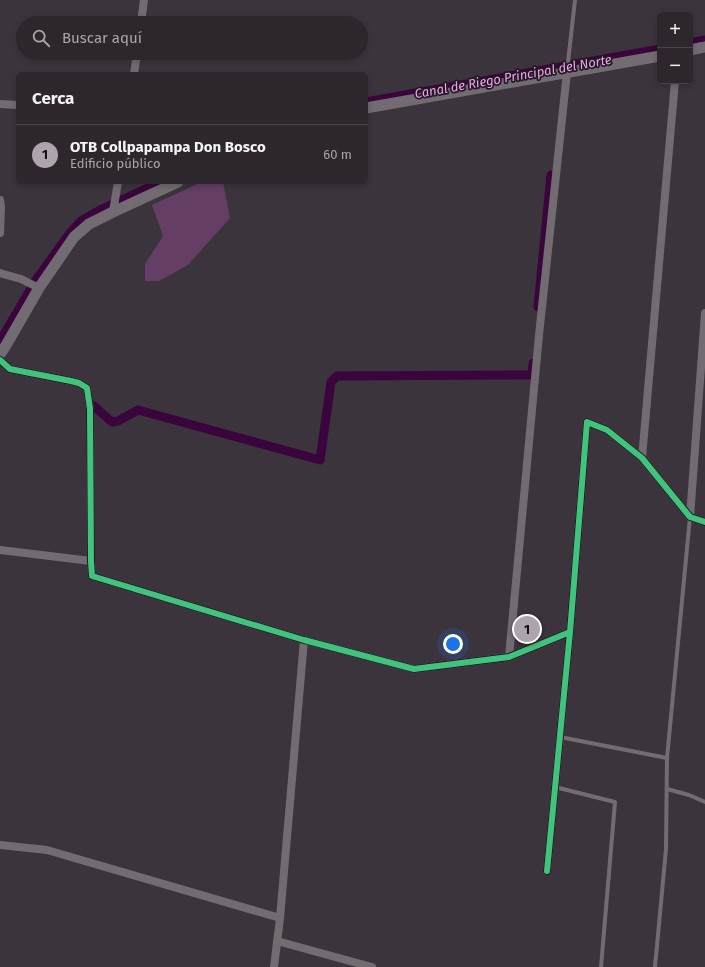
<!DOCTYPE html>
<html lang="es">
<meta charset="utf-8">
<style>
:root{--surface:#2d272d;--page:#393339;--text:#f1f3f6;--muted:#a7a5aa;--line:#484449;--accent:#aea4ae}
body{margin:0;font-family:"Fira Sans",sans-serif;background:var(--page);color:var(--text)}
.controls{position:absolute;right:12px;top:12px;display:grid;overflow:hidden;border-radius:6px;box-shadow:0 2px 6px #0003}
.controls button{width:36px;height:36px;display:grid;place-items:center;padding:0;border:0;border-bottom:1px solid var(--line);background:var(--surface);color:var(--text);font:20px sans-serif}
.you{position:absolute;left:453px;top:644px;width:14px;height:14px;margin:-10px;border:3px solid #fff;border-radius:50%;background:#1a73e8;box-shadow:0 0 0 6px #1a73e833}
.badge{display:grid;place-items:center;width:26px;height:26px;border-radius:50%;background:var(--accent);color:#111;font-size:13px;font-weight:700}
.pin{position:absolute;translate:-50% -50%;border:2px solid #fff;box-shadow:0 1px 4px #0006}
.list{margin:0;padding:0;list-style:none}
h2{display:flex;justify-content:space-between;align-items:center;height:52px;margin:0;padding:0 16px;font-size:17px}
h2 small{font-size:13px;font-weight:400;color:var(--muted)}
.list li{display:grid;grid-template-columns:26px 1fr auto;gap:12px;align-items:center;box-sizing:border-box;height:60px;padding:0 16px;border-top:1px solid var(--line)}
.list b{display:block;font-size:15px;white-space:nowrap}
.list p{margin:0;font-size:13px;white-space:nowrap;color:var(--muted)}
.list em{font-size:13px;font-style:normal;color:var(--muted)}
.icon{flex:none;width:22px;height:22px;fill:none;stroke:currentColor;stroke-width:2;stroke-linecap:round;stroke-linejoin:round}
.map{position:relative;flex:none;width:705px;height:967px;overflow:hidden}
.search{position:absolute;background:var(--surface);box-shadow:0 2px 6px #0003;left:16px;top:16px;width:352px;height:44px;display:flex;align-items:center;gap:10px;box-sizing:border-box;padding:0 14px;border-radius:22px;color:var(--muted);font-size:15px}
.panel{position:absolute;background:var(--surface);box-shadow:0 2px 6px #0003;left:16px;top:72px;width:352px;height:112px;border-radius:6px}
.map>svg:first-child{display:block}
.green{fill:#653e65}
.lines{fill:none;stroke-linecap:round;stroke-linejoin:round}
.canal{stroke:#3a053c;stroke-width:9}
.service{stroke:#726c72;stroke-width:4}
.minor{stroke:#726c72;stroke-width:8}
.tertiary{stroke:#726c72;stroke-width:11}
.cycleway-casing{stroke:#221b22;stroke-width:8}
.cycleway{stroke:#40c37c;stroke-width:6}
.labels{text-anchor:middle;stroke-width:3.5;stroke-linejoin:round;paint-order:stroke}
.water-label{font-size:13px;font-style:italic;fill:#f3a0f3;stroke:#221b22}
</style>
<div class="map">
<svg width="705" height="967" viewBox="0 0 705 967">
<rect width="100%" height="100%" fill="#3c343c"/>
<!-- green -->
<path class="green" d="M202,182H223L230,218L188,265L159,281H145V264L163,236L152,205Z"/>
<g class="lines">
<!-- canal -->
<path class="canal" d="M690,43L705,40
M366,102L660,49
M538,307L551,175
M0,341L36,280L70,233L81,221L102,209L161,182
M94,406L112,422L118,421L138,410L320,460L331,382L337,376L532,375L533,363"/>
<!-- service -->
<path class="service" d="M567,71L575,0
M560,737L667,758
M555,787L615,802L601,967
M667,789L689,795L705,802
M655,967L666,849L667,758L690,517"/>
<!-- minor -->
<path class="minor" d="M141,23L144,0
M134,74L137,53
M0,104L18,105
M0,200L1,207L0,233
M113,212L118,182
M0,273L21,279L39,288
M0,360L10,369L71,381L79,383L87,388L90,409L91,561L92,576L304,640L414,669L509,657L570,632
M642,458L675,81
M690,517L705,313
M0,550L91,561
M509,657L539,335L567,72
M0,845L47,850L280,918
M547,871L570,632L587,422L607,430L642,458L690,517L705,522
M277,941L372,967
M274,967L280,918L304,640"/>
<!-- tertiary -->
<path class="tertiary" d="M690,50L705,47
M366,108L660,56
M0,354L5,347L39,288L74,237L89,224L113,212L178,182"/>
<!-- cycleway casing -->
<g class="cycleway-casing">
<path id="cycleway" d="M0,360L10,369L71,381L79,383L87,388L90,409L91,561L92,576L304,640L414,669L509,657L570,632
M547,871L570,632L587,422L607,430L642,458L690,517L705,522"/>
</g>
<!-- cycleway -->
<use href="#cycleway" class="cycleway"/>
</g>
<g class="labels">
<!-- water labels -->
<g class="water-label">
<text transform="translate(513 76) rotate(-10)" y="5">Canal de Riego Principal del Norte</text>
</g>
</g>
</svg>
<div class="controls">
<button>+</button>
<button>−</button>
</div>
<div class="you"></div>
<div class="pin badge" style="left:527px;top:629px">1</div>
<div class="search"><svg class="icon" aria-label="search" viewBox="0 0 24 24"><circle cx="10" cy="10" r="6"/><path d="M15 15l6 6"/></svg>Buscar aquí</div>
<section class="panel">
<h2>Cerca<small></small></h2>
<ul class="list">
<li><span class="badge">1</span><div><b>OTB Collpapampa Don Bosco</b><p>Edificio público</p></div><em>60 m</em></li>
</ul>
</section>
</div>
